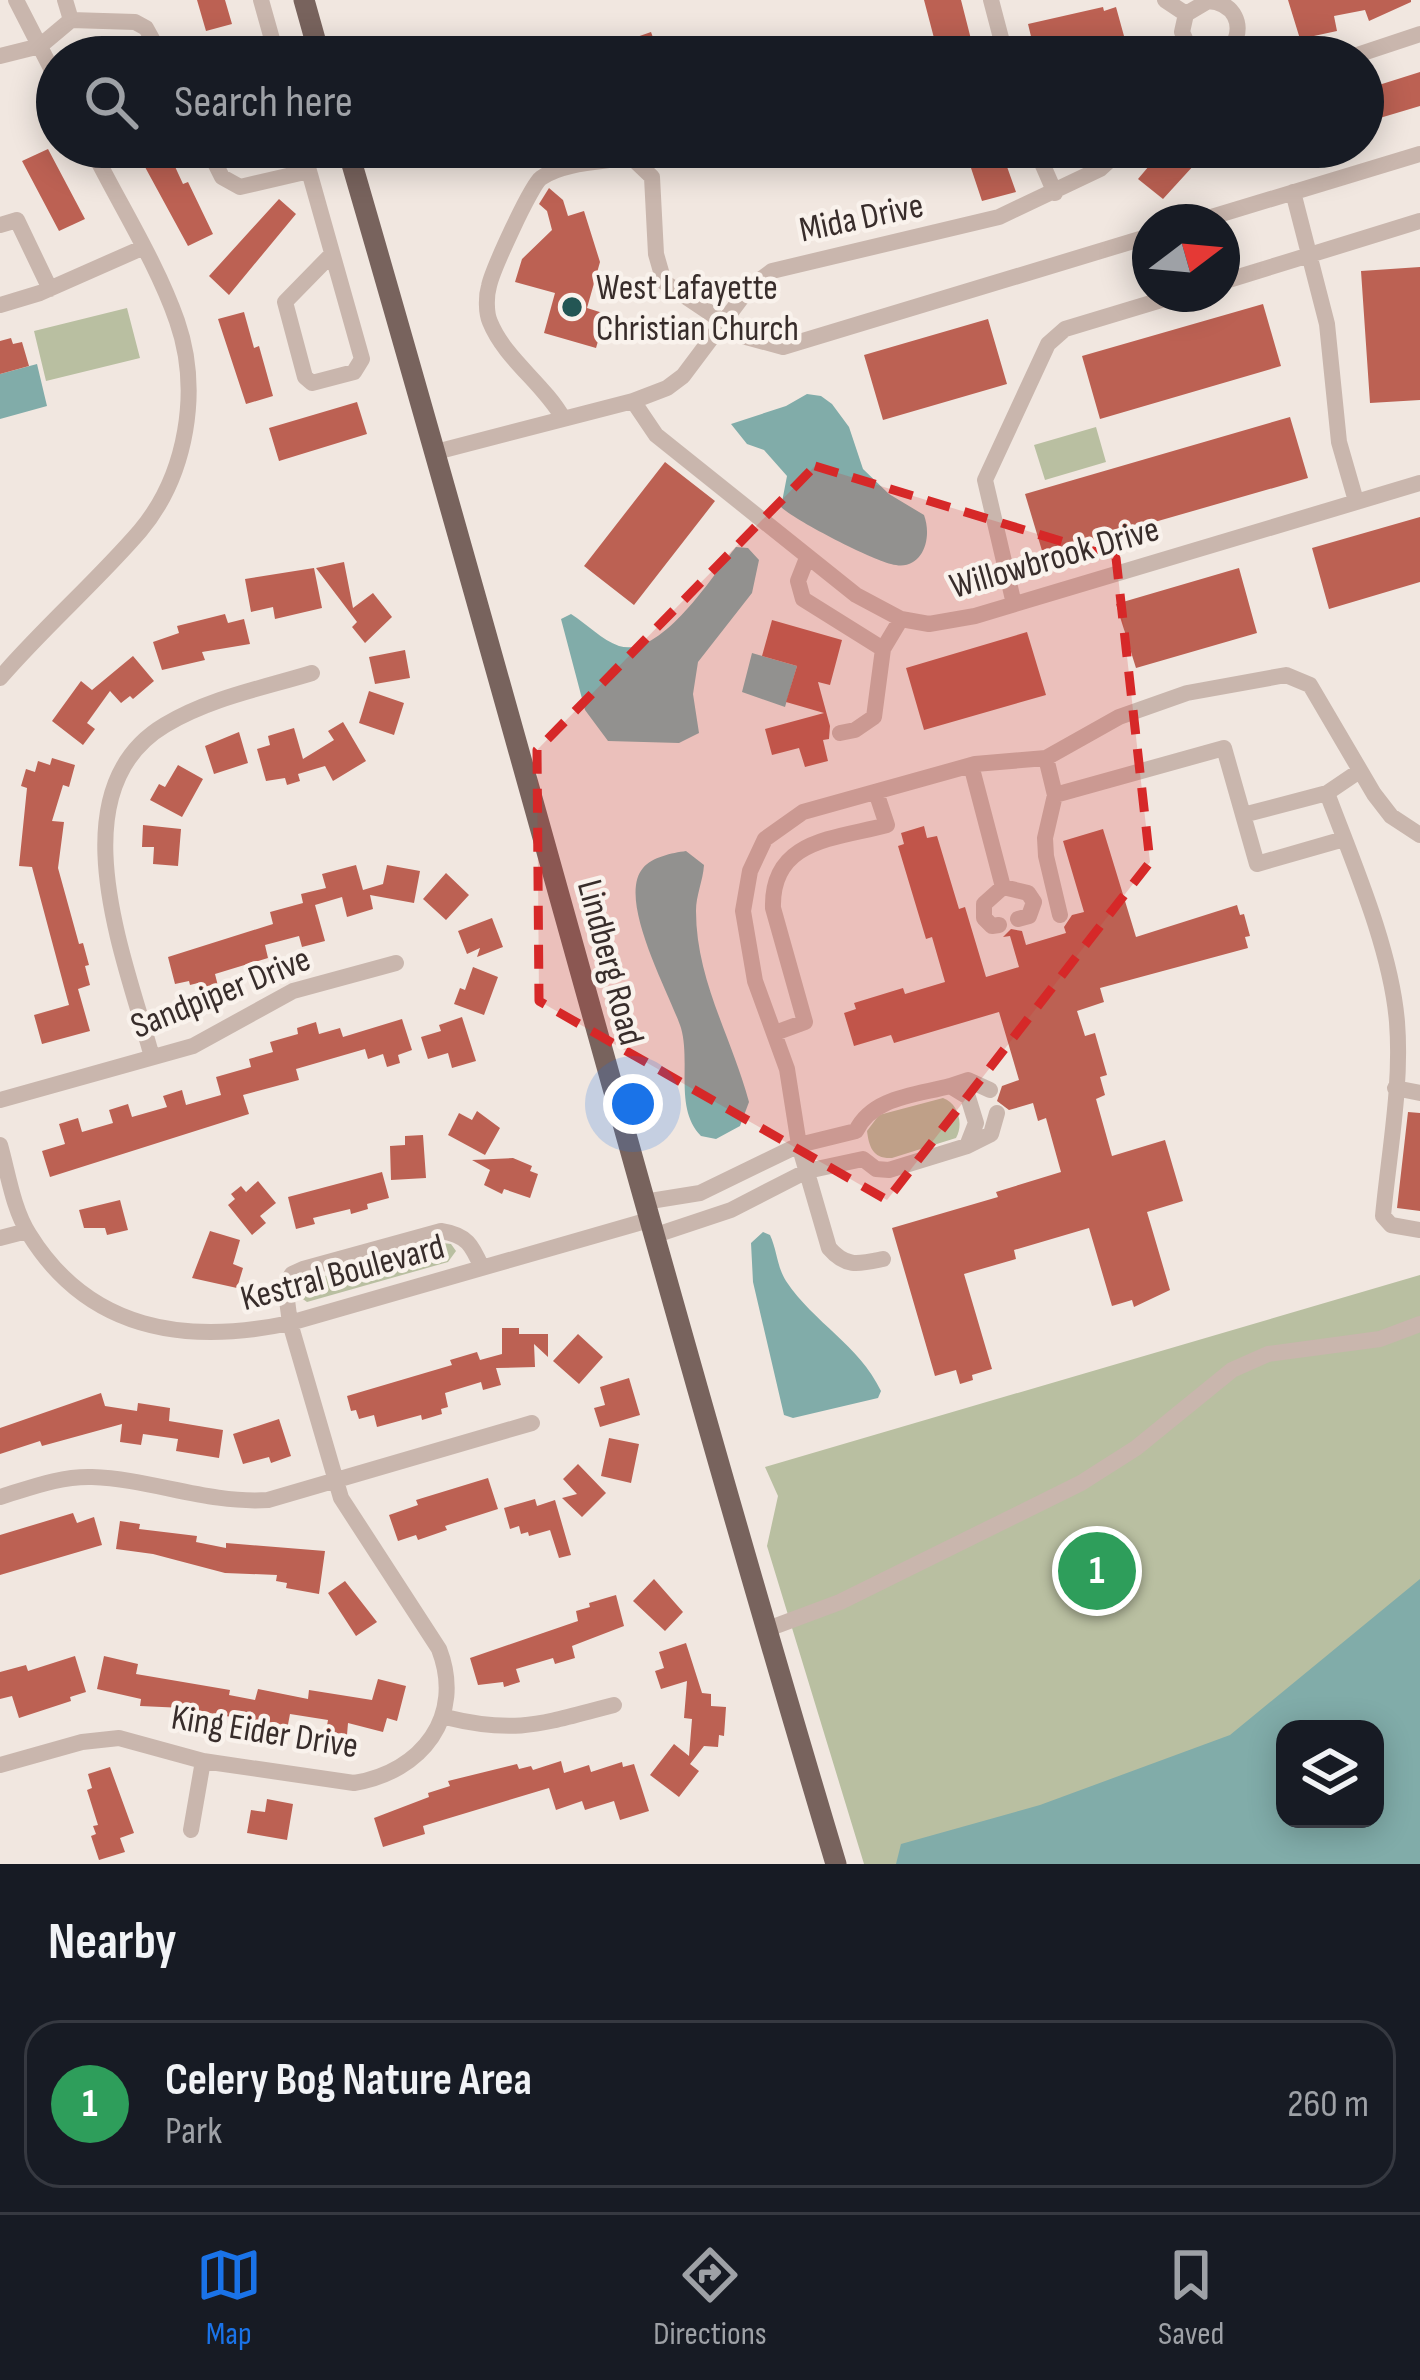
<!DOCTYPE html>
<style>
:root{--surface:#171b24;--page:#242831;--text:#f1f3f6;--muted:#9ea1a6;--line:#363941;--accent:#1a73e8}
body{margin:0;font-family:"Sofia Sans Condensed",sans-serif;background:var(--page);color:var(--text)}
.controls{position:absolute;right:36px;bottom:36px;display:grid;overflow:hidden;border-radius:24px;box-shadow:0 6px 30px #0003}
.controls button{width:108px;height:108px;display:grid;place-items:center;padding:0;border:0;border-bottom:3px solid var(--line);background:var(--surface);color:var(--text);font:60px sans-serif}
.compass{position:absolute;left:1132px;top:204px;width:108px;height:108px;border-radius:50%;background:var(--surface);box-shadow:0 6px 30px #0003;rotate:74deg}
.you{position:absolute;left:633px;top:1104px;width:42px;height:42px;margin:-30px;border:9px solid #fff;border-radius:50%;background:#1a73e8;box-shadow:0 0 0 18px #1a73e833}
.badge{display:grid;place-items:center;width:78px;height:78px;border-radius:50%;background:var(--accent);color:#fff;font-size:39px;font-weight:700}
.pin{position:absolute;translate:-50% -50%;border:6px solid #fff;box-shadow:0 3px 12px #0006}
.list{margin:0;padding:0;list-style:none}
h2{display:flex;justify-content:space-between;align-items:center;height:156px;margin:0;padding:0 48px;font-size:51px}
h2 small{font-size:39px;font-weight:400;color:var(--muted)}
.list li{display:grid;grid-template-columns:78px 1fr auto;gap:36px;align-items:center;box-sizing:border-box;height:168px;margin:0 24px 24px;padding:0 24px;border:3px solid var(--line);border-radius:36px}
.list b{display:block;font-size:45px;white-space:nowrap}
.list p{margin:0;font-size:39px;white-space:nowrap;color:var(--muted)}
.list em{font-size:39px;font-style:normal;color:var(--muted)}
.icon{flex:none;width:66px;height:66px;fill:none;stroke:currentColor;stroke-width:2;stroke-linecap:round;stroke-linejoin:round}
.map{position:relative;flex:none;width:1420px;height:1864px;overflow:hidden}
.search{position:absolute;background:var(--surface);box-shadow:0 6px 30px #0003;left:36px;right:36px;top:36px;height:132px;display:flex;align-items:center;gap:30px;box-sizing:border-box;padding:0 42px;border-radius:66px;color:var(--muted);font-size:45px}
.sheet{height:348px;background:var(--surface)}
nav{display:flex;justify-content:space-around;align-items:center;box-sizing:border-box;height:168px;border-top:3px solid var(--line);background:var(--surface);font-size:33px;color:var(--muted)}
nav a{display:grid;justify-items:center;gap:6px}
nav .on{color:var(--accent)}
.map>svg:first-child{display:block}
.green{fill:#b9bfa1;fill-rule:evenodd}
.water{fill:#81aca9;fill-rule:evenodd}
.building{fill:#bc6153}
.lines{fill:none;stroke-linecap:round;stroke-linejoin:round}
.minor{stroke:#c9b6ad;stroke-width:16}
.major{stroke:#78635d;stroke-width:21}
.marked{fill:#d62828;fill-opacity:0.2;stroke:#d62828;stroke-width:9;stroke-dasharray:24 15;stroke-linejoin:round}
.poi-dot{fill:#235654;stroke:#f9f2ec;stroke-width:4.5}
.labels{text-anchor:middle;stroke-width:9;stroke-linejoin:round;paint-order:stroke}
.street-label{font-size:36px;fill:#382d2b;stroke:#f9f2ec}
.poi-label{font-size:36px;fill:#382d2b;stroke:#f9f2ec;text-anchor:start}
</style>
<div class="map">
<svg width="1420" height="1864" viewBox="0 0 1420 1864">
<rect width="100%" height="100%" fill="#f1e7e0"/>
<!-- green -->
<path class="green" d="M127,308L140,358L46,381L34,331Z
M1096,427L1106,462L1045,480L1034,445Z
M943,1098C958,1103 964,1124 956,1138L892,1158C873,1159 869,1147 867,1131L879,1115Z
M443,1243L451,1244L456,1251L448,1262L307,1302L296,1294L300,1283Z
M1420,1275V1864H864L767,1546L778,1496L765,1467ZM1285,1729H1375V1819H1285Z"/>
<!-- water -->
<path class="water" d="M37,364L47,406L0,419V374Z
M807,394L821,396L832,404L849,427L863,469L889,494L924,515C933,539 922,573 891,564C870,559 796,521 781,507L787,476L764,450L747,444L731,424L786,406Z
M736,547L748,548L759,560L752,593L698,662L693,694L699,733L679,743L608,741L585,710L561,619L571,614C587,624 602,640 619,646C661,659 712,576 736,547Z
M752,653L797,666L785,707L742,692Z
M686,851L704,865C703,881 696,895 696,911C696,980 732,1038 749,1102L740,1126L716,1139L701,1136C674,1108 691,1063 681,1028C670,994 616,899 643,868C652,857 672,853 686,851Z
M763,1232L770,1235C777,1250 777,1267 786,1281C814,1323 859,1345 881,1391L878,1398L793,1418L784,1415L753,1282L751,1243Z
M1420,1579V1864H896L901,1844L1040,1805L1230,1735ZM1285,1729H1375V1819H1285Z"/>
<!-- building -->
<path class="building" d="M197,0H225L232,24L206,31Z
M924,0H961L975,55L939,57Z
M1288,0H1411V2L1369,21L1365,10L1334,16L1337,31L1300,39Z
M1103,7L1104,11L1116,7L1124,36L1036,57L1028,24Z
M651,32L660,57H615L611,46Z
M1420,72V106L1363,123V90Z
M158,147H166L183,184L188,182L213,234L188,246L139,156Z
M964,147H1000L1016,192L982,201Z
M1165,147H1198L1205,153L1163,199L1138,179Z
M48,149L85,219L59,231L22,161Z
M549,188L563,200L568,216L584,211L600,262L587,308L606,314L596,348L544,333L555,293L515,282L522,259L552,230L547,211L539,204Z
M279,199L296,214L229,295L209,276Z
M1420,267V400L1370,403L1361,271Z
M1263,304L1281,366L1100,419L1082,356Z
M244,312L254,348L259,346L273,396L246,404L218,319Z
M988,319L1007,384L883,420L864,355Z
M11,338L13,344L22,342L29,366L0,374V341Z
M357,402L367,434L279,461L269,428Z
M1290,417L1308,478L1043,554L1025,494Z
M665,462L715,501L634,605L584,566Z
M1420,517V582L1329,609L1312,548Z
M344,562L353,608L373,593L392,617L365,643L352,627L357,622L316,568Z
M314,568L322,608L275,619L273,607L251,612L245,579Z
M1239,568L1257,633L1136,668L1116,604Z
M225,614L228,623L244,619L250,644L202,652L205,660L162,670L153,642L179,633L177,626Z
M772,620L842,640L830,685L818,682L830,726L829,739L823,740L828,761L805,767L799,748L772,755L765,729L824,713L786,702L797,666L762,656Z
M1027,632L1046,695L924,730L906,668Z
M405,650L410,678L375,684L369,657Z
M133,656L154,681L133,699L130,696L121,703L110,691L87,723L95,729L83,745L52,721L81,681L92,690Z
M369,691L404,703L394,735L359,723Z
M343,722L366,761L333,781L325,766L298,774L300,781L287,785L285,778L266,781L257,749L270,745L268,736L294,728L303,759L334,740L328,731Z
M239,732L248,763L214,774L205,746Z
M52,758L75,765L69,787L63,785L52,821L64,822L58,868L79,944L83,943L89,965L85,966L90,985L78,989L90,1031L42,1044L34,1015L69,1005L32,867L19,866L27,788L21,786L26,769L35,772L38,761L50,765Z
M178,765L203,779L182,817L150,800L159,784L165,787Z
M143,825L181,829L178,866L153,864L154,847H142Z
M924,826L927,838L937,836L959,909L965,907L986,977L1019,967L1010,936L1003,937L1011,929L1022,931L1026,945L1066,933L1064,927L1072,915L1084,912L1063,841L1103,829L1136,937L1237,905L1240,915L1244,914L1250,936L1245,937L1248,948L1100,988L1104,1002L1077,1011L1085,1036L1095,1033L1107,1075L1100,1077L1105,1095L1096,1099L1112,1156L1165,1140L1183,1201L1147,1212L1170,1290L1134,1307L1132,1300L1112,1306L1089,1228L1014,1250L1016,1259L964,1274L992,1369L972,1375L973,1380L960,1384L956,1370L935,1376L892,1228L998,1197L996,1192L1061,1172L1046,1118L1038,1121L1033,1103L1009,1110L997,1101L1002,1086L1019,1080L999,1012L894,1043L891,1035L854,1046L844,1013L856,1009L854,1003L903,988L905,994L945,982L932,937L926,939L898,846L904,844L901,833Z
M356,865L363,890L383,884L387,865L420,871L414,903L370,895L373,909L347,917L342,897L315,905L325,941L302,947L299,936L265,945L268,958L215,974L218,986L200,991L198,983L190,985L189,981L175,984L168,957L273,924L270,912L303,903L301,894L326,888L322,874Z
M446,873L469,895L446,920L423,899Z
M492,918L503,947L477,957L480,948L467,954L458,931Z
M473,967L498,977L484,1015L454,1004L460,988L465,990Z
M462,1017L476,1061L452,1068L448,1053L428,1059L421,1037L441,1031L439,1025Z
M402,1019L412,1050L398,1055L400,1063L387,1067L383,1054L368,1059L365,1049L296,1069L299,1080L243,1095L249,1114L50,1177L42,1151L65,1144L59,1124L78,1118L82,1132L113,1123L109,1110L128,1104L132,1117L167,1107L163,1096L182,1090L186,1105L221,1095L216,1077L251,1067L249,1059L273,1052L270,1042L298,1034L297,1028L316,1022L319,1034L340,1028L343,1037Z
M477,1111L500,1128L485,1155L448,1135L459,1113L472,1120Z
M1408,1112L1420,1113V1211L1397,1208Z
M423,1135L426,1178L391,1180L390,1146L405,1145V1136Z
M513,1158L532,1166L530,1171L538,1174L530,1198L504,1189L502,1194L484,1185L490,1170L472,1160Z
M382,1172L389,1198L367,1204L368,1209L351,1214L350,1209L313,1218L315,1224L296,1229L288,1197Z
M258,1181L276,1203L260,1216L266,1223L252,1235L228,1205L235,1199L231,1194L241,1186L246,1192Z
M120,1200L128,1230L107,1235L105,1228H84L79,1210Z
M210,1231L240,1240L233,1264L243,1268L237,1288L192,1278Z
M502,1328H519V1334H548V1357L534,1344L535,1367L496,1368L501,1385L483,1390L481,1382L445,1393L448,1407L441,1409L442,1414L422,1420L421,1415L377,1427L374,1415L359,1419L356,1410L351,1411L347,1396L452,1365L450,1360L477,1352L480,1360L502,1354Z
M578,1334L603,1357L579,1384L553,1361Z
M629,1378L640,1415L600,1427L594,1408L605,1405L600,1387Z
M101,1393L105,1406L137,1411L138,1403L170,1408L169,1421L223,1430L219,1458L176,1451L178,1439L143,1434L141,1445L120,1442L122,1424L42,1446L40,1441L0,1454V1428Z
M279,1419L291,1456L271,1463L269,1457L243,1464L233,1434Z
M609,1438L639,1444L631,1483L601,1476Z
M578,1464L606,1493L582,1517L562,1498L577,1494L563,1479Z
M488,1478L498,1509L445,1526L447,1530L418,1540L416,1535L398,1541L389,1515L418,1505L416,1500Z
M535,1499L537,1506L555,1500L571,1555L559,1558L550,1530L529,1536L528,1532L521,1534L519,1526L510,1529L504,1508Z
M73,1513L77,1523L94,1517L102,1545L0,1575V1535Z
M120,1521L140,1524L139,1529L197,1536L196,1542L226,1548V1543L325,1551L319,1594L286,1588L287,1583L276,1581L277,1575L225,1573L153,1554L116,1549Z
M654,1579L683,1612L665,1631L633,1601Z
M345,1581L377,1622L356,1636L328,1593Z
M616,1595L624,1626L572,1646L575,1658L555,1664L553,1658L516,1669L520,1682L504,1687L503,1682L478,1685L470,1658L578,1621L576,1611L590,1607L589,1603Z
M686,1643L702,1693L711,1694V1706L726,1707L724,1736L719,1735L718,1747L704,1746L690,1764L699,1771L679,1797L650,1775L674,1744L689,1756L692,1719L684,1718L687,1681L661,1689L655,1671L664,1668L659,1652Z
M75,1656L86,1692L70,1697L71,1701L19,1718L12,1696L0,1699V1672L26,1665L28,1671Z
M104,1656L138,1664L136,1674L230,1690L229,1695L255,1700L258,1689L308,1699L309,1690L372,1700L378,1679L406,1686L397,1721L387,1718L383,1732L348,1723L347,1735L326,1731L328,1720L290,1714L286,1735L271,1732L273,1725L184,1708L140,1706L141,1699L97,1689Z
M561,1761L564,1773L589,1765L591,1772L622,1762L623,1767L634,1764L649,1811L620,1820L614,1801L585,1810L582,1801L556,1810L549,1788L423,1826L425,1834L383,1847L374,1818L429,1797L428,1793L450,1786L448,1781L517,1764L519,1769L531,1766L533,1770Z
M110,1767L134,1833L120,1838L125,1852L99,1860L91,1836L96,1834L93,1826L98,1825L87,1790L92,1788L88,1774Z
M267,1799L293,1804L287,1840L247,1833L251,1810L265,1812Z"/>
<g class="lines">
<!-- minor -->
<path class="minor" d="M16,0L57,80
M65,0L71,20
M261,0L277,57
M991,0L1006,57
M1165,0L1186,14
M1232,47L1252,57
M0,56L40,46L71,20L135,22L146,28L162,57
M1208,57L1189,48L1182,32L1186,14L1208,1C1234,3 1245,24 1232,47L1213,57
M1351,57L1420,34
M207,147L222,177L240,187L309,171L302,147
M1035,147L1055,193
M630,153L631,157L666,147
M309,171L362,359L354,372L312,383L305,377L285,302L332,254
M1293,192L1327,324L1339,442L1356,501
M1195,222L1420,154
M0,225L17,220L50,289
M1222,282L1420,221
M0,305L40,293L142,248
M633,401L656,435L856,595L901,619L929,624L975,616L1420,483
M563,418C543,383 505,359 490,322C486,313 486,296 489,286C492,271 531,185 541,178C563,162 605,162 631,157L652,177L656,254L664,282L746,337L783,347L1150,236
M436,452L633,401L667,388L683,376L749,288L772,271L999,217L1100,169L1124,147
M807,558L798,581L803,599L883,649
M1014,604L985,480L1048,344L1065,329L1181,294
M0,678C44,627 96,582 140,531C187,475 201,390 177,321C156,261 119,204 91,147
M840,733L855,730L874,717L883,649L901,619
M1046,758L1055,795L1045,838L1046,856L1060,915
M971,765L1003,887L1028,893L1034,902L1029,916L1018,919
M1358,772L1327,793C1353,862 1391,949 1397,1022C1402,1086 1389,1152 1383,1216L1391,1225L1420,1230
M1055,795L1224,748L1257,864L1344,839
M1243,815L1327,793
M999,925L992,926L984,918V904L1003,887
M775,1033L805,1022L773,908C771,839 835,839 887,825L876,792
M152,1057C127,963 54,791 165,725C210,698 263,688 312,673
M950,1086L968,1080L990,1090
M1395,1088L1420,1093
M0,1100L193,1046L293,991L396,963
M0,1145C8,1173 13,1209 29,1234C89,1331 186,1345 290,1323L649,1220
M967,1146L991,1134L997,1113
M644,1202L700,1193L799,1145L856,1131C872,1097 916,1095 950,1086L968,1097L976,1123L967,1146L889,1170L876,1169L863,1159L807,1171L731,1210L653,1236
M0,1238L27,1231
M883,1259C859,1264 846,1268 829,1248L799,1145L787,1069L755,981L743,911L750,871L765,839L803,812L975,764L1046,758L1119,717L1187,693L1286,675L1310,685L1374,794L1391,816L1420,835
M0,1497C30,1488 60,1476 92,1477C151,1479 208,1504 268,1500L532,1423
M765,1630L840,1602L1081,1483L1136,1448L1232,1370L1268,1354L1380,1339L1420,1324
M445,1717C518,1735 543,1723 614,1705
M0,1765L82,1742L119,1738L203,1761L354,1783C422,1772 465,1716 439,1649L341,1498L290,1323L285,1285L292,1274L303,1269L441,1231C467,1235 472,1245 482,1268
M191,1830L203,1761"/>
<!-- major -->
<path class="major" d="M304,0L320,57
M347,147C514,718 665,1294 836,1864"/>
</g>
<!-- marked area -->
<path class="marked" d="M815,466L1116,558L1150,862L887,1200L539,1001L537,750Z"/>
<!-- markers -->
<circle class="poi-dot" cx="572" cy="307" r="12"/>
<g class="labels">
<!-- street labels -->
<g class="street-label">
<text transform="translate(861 216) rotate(-12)" y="13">Mida Drive</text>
<text transform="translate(1054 556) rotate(-16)" y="13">Willowbrook Drive</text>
<text transform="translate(612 962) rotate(75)" y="13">Lindberg Road</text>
<text transform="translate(220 991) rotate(-22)" y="13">Sandpiper Drive</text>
<text transform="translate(342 1271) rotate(-15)" y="13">Kestral Boulevard</text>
<text transform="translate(265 1730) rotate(9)" y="13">King Eider Drive</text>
</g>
<!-- poi labels -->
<g class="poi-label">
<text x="596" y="299">West Lafayette<tspan x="596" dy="41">Christian Church</tspan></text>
</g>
</g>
</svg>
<div class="controls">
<button><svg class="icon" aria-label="layers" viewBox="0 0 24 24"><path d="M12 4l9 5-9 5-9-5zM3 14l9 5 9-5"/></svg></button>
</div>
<svg class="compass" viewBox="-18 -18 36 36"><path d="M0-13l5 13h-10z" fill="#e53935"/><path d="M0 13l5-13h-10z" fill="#9ea1a6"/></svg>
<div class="you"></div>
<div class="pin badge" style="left:1097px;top:1571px;background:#2e9e5b">1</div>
<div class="search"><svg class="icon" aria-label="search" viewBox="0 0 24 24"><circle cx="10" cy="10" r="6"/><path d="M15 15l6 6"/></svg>Search here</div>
</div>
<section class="sheet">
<h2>Nearby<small></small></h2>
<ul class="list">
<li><span class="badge" style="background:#2e9e5b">1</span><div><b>Celery Bog Nature Area</b><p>Park</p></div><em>260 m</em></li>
</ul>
</section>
<nav>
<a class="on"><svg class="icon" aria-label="map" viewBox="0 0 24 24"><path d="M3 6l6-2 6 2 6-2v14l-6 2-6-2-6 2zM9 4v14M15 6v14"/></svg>Map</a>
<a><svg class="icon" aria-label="directions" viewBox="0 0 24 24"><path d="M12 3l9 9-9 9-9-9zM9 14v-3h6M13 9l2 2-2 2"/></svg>Directions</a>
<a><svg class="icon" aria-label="saved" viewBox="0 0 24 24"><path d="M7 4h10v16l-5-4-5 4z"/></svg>Saved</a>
</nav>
